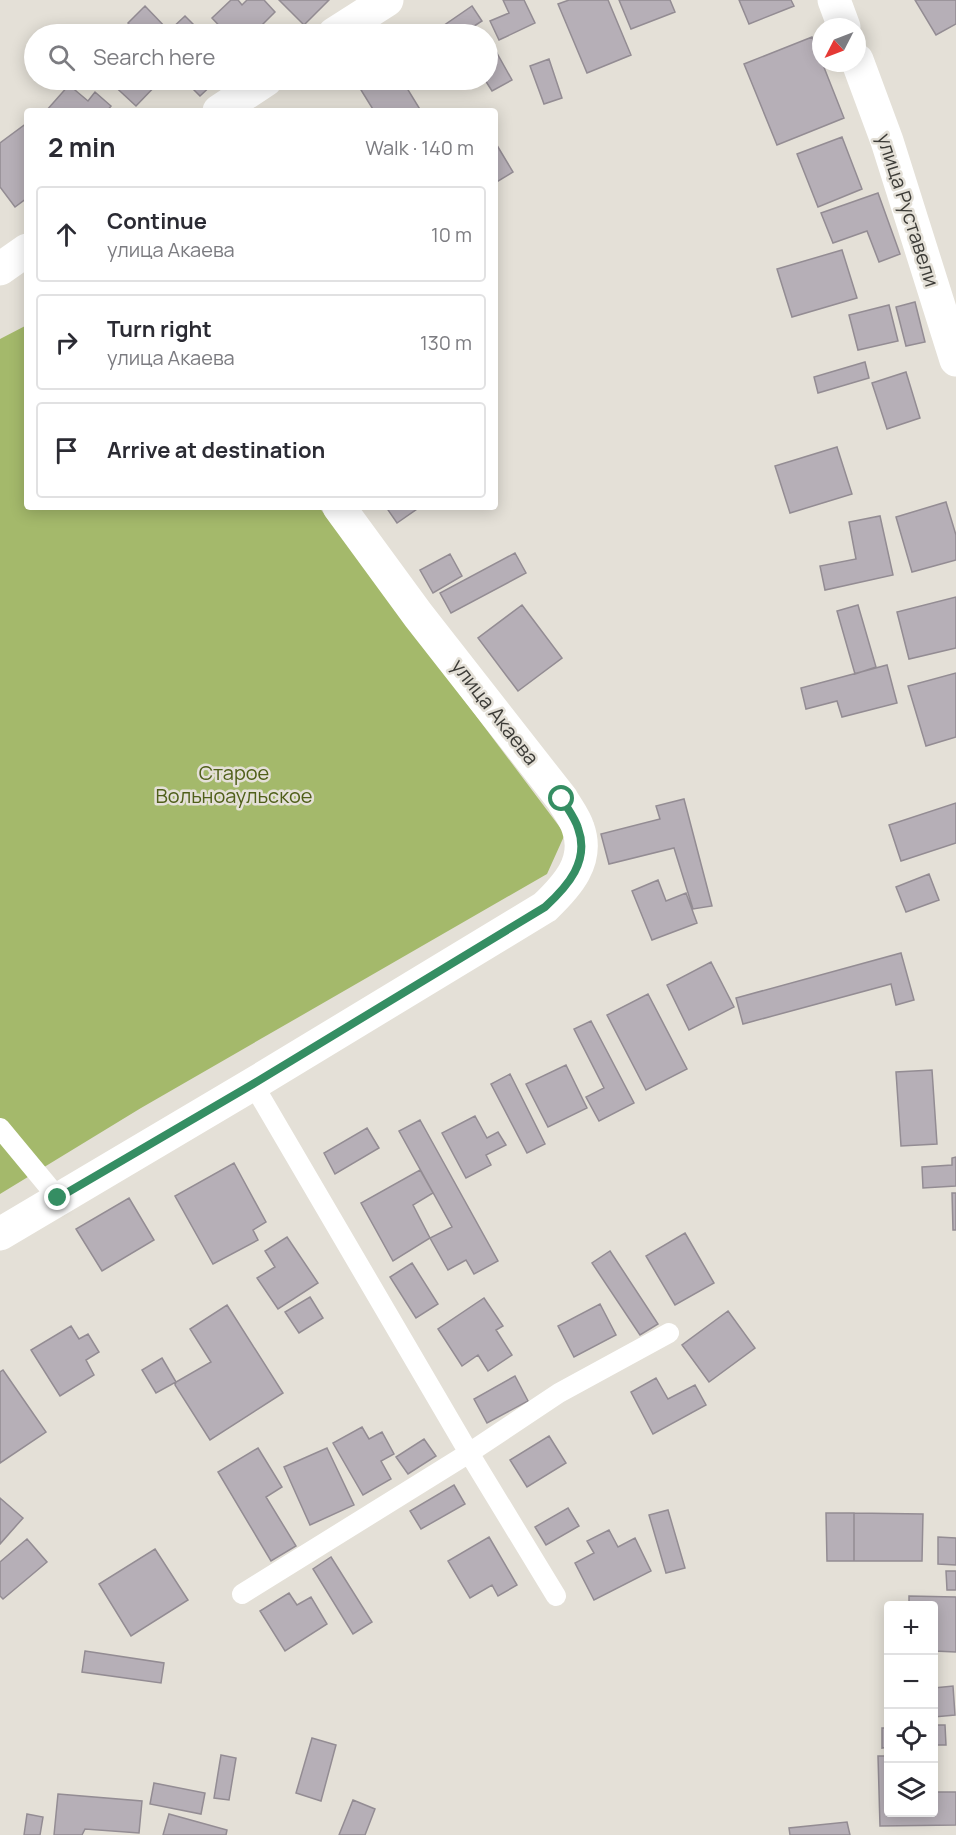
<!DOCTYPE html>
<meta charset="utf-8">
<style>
:root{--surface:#fff;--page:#f2f2f3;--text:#2b2b33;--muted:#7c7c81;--line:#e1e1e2}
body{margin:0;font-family:Manrope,sans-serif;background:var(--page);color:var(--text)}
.controls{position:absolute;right:18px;bottom:18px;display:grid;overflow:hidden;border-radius:6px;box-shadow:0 3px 15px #0003}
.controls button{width:54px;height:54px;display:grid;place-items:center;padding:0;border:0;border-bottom:2px solid var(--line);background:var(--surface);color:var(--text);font:30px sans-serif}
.compass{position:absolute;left:812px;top:18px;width:54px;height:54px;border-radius:50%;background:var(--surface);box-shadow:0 3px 15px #0003;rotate:228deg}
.stop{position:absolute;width:18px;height:18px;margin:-14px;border:4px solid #358e63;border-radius:50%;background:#fff}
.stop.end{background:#358e63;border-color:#fff;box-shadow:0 2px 6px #0008}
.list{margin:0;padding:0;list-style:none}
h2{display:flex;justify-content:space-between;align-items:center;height:78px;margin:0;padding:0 24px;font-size:26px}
h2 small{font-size:20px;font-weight:400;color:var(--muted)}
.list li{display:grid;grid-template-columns:39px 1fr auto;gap:18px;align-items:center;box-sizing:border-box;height:96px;margin:0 12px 12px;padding:0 12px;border:2px solid var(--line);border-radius:6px}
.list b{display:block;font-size:22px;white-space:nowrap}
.list p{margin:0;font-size:20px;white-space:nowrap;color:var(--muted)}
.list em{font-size:20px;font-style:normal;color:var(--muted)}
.icon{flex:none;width:33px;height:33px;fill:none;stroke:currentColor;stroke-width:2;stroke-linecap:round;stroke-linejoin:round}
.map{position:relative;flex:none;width:956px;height:1835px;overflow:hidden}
.search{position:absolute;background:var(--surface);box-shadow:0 3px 15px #0003;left:24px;top:24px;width:474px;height:66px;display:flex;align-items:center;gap:15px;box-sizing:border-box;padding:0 21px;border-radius:33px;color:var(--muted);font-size:22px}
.panel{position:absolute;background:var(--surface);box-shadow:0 3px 15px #0003;left:24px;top:108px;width:474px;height:402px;border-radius:6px}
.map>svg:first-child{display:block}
.green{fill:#a4b96b}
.building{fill:#b6afb7;stroke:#938c93;stroke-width:1.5}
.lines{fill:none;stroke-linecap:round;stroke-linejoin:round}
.lane{stroke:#fff;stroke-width:20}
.street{stroke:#fff;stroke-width:33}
.route{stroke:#358e63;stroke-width:8}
.labels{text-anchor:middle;stroke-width:5;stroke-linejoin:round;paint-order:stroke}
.street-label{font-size:20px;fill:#3d3c38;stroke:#e4e0d7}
.park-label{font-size:20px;fill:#4f5f19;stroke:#e4e0d7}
</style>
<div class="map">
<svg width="956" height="1835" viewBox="0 0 956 1835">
<rect width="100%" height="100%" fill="#e4e0d7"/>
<!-- green -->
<path class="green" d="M27,325V507H319L565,834L547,874L141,1108L0,1194V339Z"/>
<!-- building -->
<path class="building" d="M231,0H238L242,5L247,0H264L275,12L262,25L271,34H227L212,18Z
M279,0H329L304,25Z
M503,0H524L535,23L499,40L490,21L509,13Z
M569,0H608L631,55L587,73L558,4Z
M619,0H670L675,12L631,29Z
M739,0H791L794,6L749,24Z
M915,0H956V24L936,35Z
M145,6L169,31L185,16L203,34H139L128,23Z
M472,6L482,21L462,34H448L443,26Z
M488,37L512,80L492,91L485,80H488Z
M812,37L844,118L777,145L744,64Z
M549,59L562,98L544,104L530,66Z
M108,80H161L136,106Z
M184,80H217L200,96Z
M378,80H402L421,111H374L361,90Z
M69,85L88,101L95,92L111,106L107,111H46Z
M27,123V198L15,207L0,187V143Z
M842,137L862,189L818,207L797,154Z
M495,142L513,172L495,183Z
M878,193L900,254L879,262L867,231L833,243L821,213Z
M842,250L857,298L792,317L777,269Z
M915,302L925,342L906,346L896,307Z
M889,305L898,341L858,350L849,315Z
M865,362L869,378L818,393L814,377Z
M906,372L920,418L887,429L872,383Z
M837,447L852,494L790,513L775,466Z
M946,502L956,535V560L912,572L896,517Z
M386,507H420L397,523Z
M880,516L893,575L825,590L820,566L856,559L849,522Z
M515,553L526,573L451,613L440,593Z
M450,554L462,576L433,593L420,570Z
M956,597V648L909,659L897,612Z
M522,605L562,658L518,691L478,638Z
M858,605L876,667L855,674L837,611Z
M887,665L897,703L842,717L837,701L806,709L801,688Z
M956,673V737L926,746L908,686Z
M684,799L712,906L693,909L674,848L609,864L601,834L660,819L656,806Z
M956,803V843L901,861L889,825Z
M929,874L939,900L906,912L896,887Z
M658,880L666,901L686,893L697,923L652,940L632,891Z
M901,953L914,1000L896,1005L891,984L743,1024L736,998Z
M711,962L734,1007L689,1030L667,985Z
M648,994L687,1069L646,1090L607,1015Z
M591,1021L634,1103L599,1121L586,1097L604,1088L574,1029Z
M566,1065L587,1108L548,1127L526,1084Z
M932,1070L937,1144L901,1146L896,1072Z
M510,1074L545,1144L527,1153L491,1084Z
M475,1116L487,1138L498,1132L506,1145L486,1155L491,1165L466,1178L442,1133Z
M420,1120L498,1261L474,1274L466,1260L448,1270L430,1238L452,1227L399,1131Z
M367,1128L379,1148L335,1174L324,1153Z
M956,1157V1186L923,1188L922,1167L952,1165V1158Z
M234,1163L266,1222L253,1230L258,1240L213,1264L175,1196Z
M420,1170L433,1193L413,1205L430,1238L393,1261L361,1203Z
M952,1193H956V1230H953Z
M129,1198L154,1240L102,1271L76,1229Z
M685,1233L714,1283L675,1305L646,1256Z
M287,1237L318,1283L278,1309L257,1278L275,1267L265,1251Z
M610,1251L658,1324L640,1335L592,1263Z
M412,1263L438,1304L416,1318L390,1277Z
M310,1297L323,1318L299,1333L285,1312Z
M484,1298L503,1326L496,1330L512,1355L488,1371L478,1355L462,1366L438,1329Z
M600,1304L616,1335L574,1357L558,1326Z
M227,1305L283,1393L210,1440L175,1385L176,1382L211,1362L190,1329Z
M728,1311L755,1348L709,1382L682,1345Z
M71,1326L79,1339L88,1334L99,1352L86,1360L94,1375L60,1396L31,1350Z
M162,1358L176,1382L156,1393L142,1370Z
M3,1370L46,1432L0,1463V1372Z
M515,1376L528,1401L487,1423L474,1399Z
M656,1378L668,1399L695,1385L706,1405L653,1434L631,1392Z
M362,1427L369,1439L382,1432L394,1454L381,1461L391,1479L363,1495L333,1443Z
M549,1436L566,1463L527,1487L510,1460Z
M424,1439L436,1456L408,1474L396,1457Z
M258,1448L282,1487L266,1497L296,1546L271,1561L218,1472Z
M327,1448L354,1505L310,1525L284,1467Z
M454,1485L465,1504L421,1529L410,1511Z
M0,1498L23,1518L0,1544Z
M568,1508L579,1526L546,1545L535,1527Z
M668,1510L685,1568L666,1573L649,1515Z
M826,1513H854V1561H827Z
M854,1513L923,1514L922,1561H854Z
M609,1530L618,1547L635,1538L651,1571L594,1600L575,1563L594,1553L587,1541Z
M489,1537L517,1585L498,1596L492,1585L470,1598L448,1561Z
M938,1537L956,1538V1565L938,1564Z
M27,1539L47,1562L3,1599L0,1596V1562Z
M155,1549L188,1600L131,1636L99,1584Z
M331,1557L372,1622L353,1634L313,1569Z
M946,1571H956V1590H947Z
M289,1593L297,1605L311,1597L327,1624L285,1651L260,1611Z
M909,1596L956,1597V1652L934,1651V1606H909Z
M85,1651L164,1663L161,1683L82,1672Z
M953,1686L955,1715L934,1717V1688Z
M934,1725H945L946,1745H934Z
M882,1728H888V1747L882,1748Z
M312,1738L336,1745L321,1801L296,1793Z
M221,1755L236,1758L229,1800L214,1798Z
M878,1756H888V1812H934V1792H956V1825L880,1826Z
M154,1783L205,1793L201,1814L150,1804Z
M58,1794L142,1801L139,1833L85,1829L82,1835H54Z
M353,1800L375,1809L365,1835H339Z
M27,1814L43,1817L40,1835H24Z
M169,1814L227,1830L226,1835H163Z
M847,1822L850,1835H790L789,1828Z"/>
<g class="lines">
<!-- lane -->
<path class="lane" d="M253,1084L469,1453L556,1596
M0,1128L58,1198
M242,1594L469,1453L559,1393L669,1333"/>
<!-- street -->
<path class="street" d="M834,0L844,27
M334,34L387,0
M857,60L887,141L956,360
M219,111L266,80
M0,269L27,250
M0,1234L253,1084L545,907C567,886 590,861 578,828C575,818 567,808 562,799L418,615L339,507"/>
</g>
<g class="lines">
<!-- route -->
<path class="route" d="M58,1198L253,1084L545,907C568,886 590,861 578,828C575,818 567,808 562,799"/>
</g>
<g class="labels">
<!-- street labels -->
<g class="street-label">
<text transform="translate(908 210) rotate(72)" y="7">улица Руставели</text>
<text transform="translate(495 712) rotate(52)" y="7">улица Акаева</text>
</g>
<!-- park labels -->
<g class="park-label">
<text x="234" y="780">Старое<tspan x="234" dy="23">Вольноаульское</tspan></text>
</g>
</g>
</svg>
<div class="controls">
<button>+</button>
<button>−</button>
<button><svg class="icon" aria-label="locate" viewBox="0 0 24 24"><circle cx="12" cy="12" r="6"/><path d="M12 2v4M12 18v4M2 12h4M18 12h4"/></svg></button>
<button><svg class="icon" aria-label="layers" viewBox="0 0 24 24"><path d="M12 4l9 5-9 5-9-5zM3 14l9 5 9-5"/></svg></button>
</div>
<svg class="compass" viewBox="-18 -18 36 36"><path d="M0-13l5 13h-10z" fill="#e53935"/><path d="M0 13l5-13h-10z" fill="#7c7c81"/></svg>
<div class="stop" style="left:562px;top:799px"></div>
<div class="stop end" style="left:58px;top:1198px"></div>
<div class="search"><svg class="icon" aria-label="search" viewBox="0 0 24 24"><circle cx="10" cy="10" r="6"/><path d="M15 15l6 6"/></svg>Search here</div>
<section class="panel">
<h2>2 min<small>Walk · 140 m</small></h2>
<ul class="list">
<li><svg class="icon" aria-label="ahead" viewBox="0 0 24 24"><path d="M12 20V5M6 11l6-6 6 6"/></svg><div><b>Continue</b><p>улица Акаева</p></div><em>10 m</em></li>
<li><svg class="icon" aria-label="right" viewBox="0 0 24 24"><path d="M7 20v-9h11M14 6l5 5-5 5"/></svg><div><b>Turn right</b><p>улица Акаева</p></div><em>130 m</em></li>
<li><svg class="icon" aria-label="arrive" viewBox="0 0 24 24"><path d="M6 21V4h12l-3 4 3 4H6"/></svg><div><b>Arrive at destination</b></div></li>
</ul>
</section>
</div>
